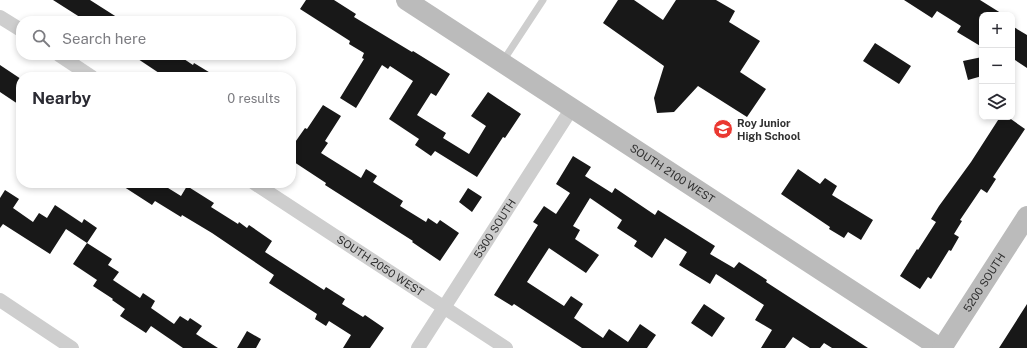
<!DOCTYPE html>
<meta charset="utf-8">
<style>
:root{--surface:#fff;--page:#f2f2f3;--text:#2b2b33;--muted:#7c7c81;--line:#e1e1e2}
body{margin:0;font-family:"Public Sans",sans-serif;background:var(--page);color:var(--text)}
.controls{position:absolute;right:12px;top:12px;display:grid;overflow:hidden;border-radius:8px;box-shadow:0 2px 6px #0003}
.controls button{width:36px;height:36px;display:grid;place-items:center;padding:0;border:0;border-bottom:1px solid var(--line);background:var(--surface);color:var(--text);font:20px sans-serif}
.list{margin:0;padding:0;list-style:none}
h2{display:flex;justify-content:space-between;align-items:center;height:52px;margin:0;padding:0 16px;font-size:17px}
h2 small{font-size:13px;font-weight:400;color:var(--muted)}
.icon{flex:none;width:22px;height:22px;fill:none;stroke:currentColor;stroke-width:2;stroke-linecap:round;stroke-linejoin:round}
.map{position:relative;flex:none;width:1027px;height:348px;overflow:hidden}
.search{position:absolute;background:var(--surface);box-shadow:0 2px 6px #0003;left:16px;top:16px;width:280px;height:44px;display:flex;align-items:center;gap:10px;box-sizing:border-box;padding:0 14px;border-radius:16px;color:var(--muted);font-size:15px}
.panel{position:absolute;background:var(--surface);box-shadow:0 2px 6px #0003;left:16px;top:72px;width:280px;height:116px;border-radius:16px}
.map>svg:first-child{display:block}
.building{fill:#181818}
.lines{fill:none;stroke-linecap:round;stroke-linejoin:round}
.lane{stroke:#cecece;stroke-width:7}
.street{stroke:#cecece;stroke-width:14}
.secondary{stroke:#bbb;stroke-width:20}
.labels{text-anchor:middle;stroke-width:4;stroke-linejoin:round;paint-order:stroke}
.poi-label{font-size:11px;font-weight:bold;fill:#313131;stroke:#fff;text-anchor:start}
.street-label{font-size:11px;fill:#313131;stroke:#fff}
</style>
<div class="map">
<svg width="1027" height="348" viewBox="0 0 1027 348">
<rect width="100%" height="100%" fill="#fff"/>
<!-- building -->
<path class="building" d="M53,0H90L123,21H86Z
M306,0H334L356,14L354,17L412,52L413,51L450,74L436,96L431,93L417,115L446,133L443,138L469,154L486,126L471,116L488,92L521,114L505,138L503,137L477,177L435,151L431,156L415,145L419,139L389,119L413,81L390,66L388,69L382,65L356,108L340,98L364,59L362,58L364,53L349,44L350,41L300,9Z
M618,0H634L663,20L676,0H716L735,11L729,22L760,41L740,72L766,89L747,117L698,86L674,112L657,113L654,98L664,66L603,23Z
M904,0H980L1004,15H982V47L957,32L961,26L937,11L932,18Z
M1012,26L1027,35V68L1012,58Z
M875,43L911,66L899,84L863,61Z
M132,55H178L193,65L194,63L217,77H165Z
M982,57V76L968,80L963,61Z
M0,65L21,79V106L0,92Z
M323,105L341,116L325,141L328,143L321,153L361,178L366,169L377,176L373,182L403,201L400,206L426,222L428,218L437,224L440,220L459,233L440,261L412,242L413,241L325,185L326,183L291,160V148L305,128L307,129Z
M1000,117H1008L1025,129L993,177L996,179L987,193L981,189L960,220L962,221L954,234L959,237L951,251L949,250L931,279L928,277L920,289L900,276L917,249L918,250L936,222L931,219L939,206L971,162Z
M573,156L591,167L585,176L612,193L615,188L655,215L658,210L715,246L710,254L734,268L739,262L767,280L766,282L868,348H832L824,343L820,348H810L793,337L785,348H761L772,330L755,320L764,305L716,274L710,284L679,265L687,252L665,238L652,258L634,246L637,241L617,228L622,220L590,198L573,226L580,230L575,239L599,255L586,273L549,248L527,282L564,306L571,296L583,304L574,318L603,338L609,329L628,342L640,324L656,335L647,348H582L514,304L512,306L494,295L538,225L533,222L544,206L556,214L570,193L556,184Z
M798,169L820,184L825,178L837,186L832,195L873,220L861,240L848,232L844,238L829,229L830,227L781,194Z
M118,183H160L181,196L187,186L214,203L211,207L238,224L239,222L247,228L249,225L272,241L265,252L324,290L326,287L345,299L342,304L363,317L365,315L384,328L370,348H343L351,335L329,321L326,326L315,319L317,314L269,283L274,275L212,233L182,215L181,217L155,201L152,205Z
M468,188L482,197L472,212L459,202Z
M5,190L19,199L13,208L33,222L39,213L47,218L55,205L82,223L84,219L97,228L87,243L66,229L50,254L3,224L0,228V198Z
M87,243L112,259L108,265L119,272L113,280L140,298L143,293L155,301L151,308L174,324L180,316L188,321L190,318L202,326L196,334L218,348H183L151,326L146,333L120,316L125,309L112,300L113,299L93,286L97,280L73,264Z
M704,304L725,318L712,337L691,323Z
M1027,304V348H999Z
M247,331L261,339L256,348H237Z"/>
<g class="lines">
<!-- lane -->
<path class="lane" d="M503,61L543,0"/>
<!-- street -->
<g class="street">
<path d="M0,17L21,30"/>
<path d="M59,55L92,77"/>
<path id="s1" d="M254,183L506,348"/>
<path d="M0,300L72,348"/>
<path id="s2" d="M418,348L572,108"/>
</g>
<!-- secondary -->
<g class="secondary">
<path id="s3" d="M406,0L940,348"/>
<path id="s4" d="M942,348L1027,216"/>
</g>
</g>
<!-- icons -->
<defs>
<g id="school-disc" transform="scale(1)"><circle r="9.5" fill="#ea3831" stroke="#fff"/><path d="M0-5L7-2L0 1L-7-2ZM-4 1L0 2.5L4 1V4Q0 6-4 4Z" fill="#fff"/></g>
</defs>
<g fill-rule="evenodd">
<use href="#school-disc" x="723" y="129"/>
</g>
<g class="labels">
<!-- poi labels -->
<g class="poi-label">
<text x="737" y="127">Roy Junior<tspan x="737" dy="13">High School</tspan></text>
</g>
<!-- street labels -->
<g class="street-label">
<text dy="4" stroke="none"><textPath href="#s3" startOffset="318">SOUTH 2100 WEST</textPath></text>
<text dy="4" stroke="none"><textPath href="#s2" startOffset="142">5300 SOUTH</textPath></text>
<text dy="4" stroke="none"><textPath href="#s1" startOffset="151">SOUTH 2050 WEST</textPath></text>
<text dy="4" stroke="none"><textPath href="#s4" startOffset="78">5200 SOUTH</textPath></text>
</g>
</g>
</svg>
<div class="controls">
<button>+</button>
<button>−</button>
<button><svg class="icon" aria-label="layers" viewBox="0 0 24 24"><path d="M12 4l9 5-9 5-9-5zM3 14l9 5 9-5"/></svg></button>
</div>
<div class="search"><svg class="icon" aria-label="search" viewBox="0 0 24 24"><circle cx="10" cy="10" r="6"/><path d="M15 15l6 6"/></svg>Search here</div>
<section class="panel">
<h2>Nearby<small>0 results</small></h2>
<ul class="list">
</ul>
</section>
</div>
